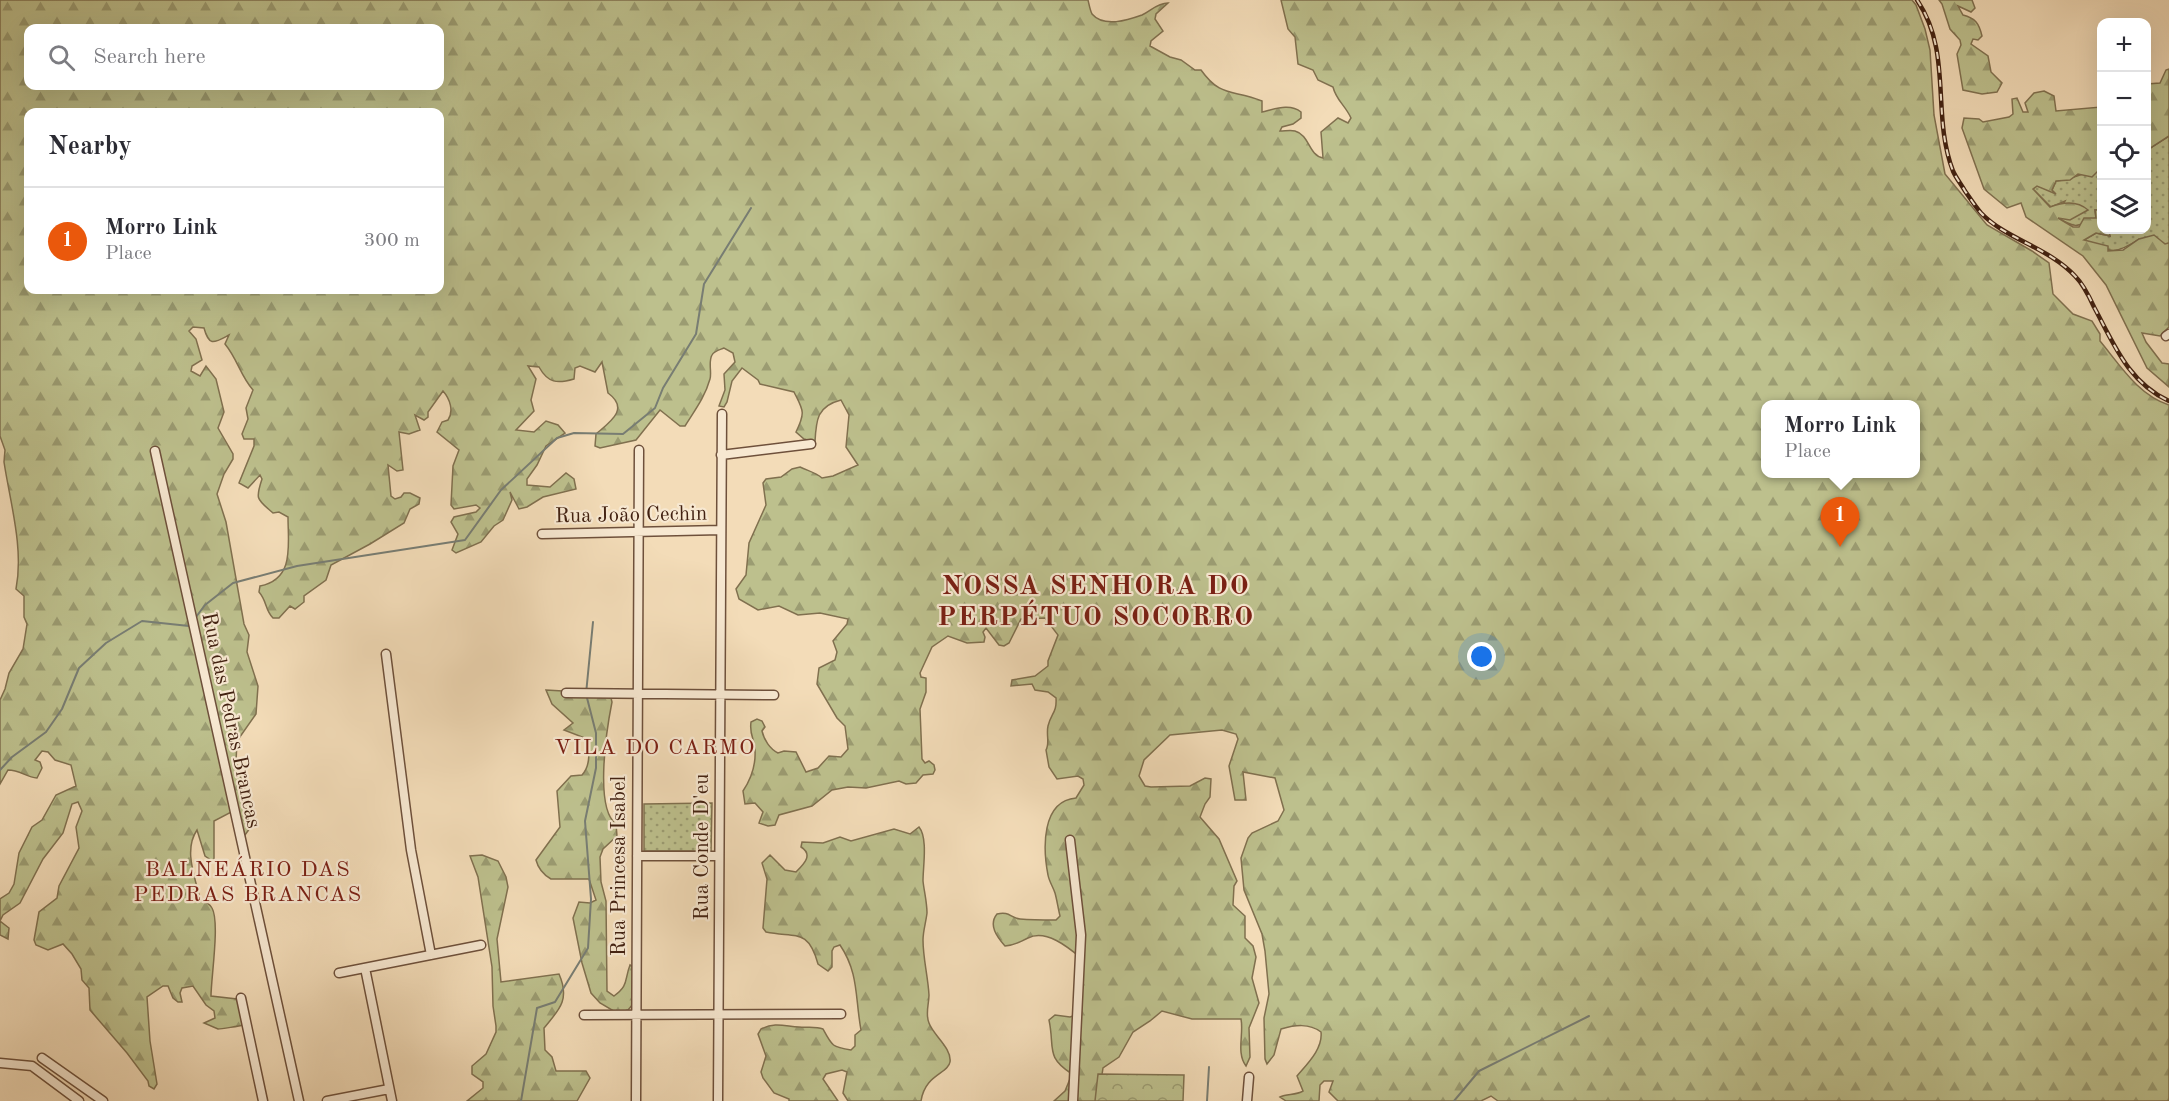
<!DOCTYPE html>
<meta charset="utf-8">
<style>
:root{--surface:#fff;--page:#f7f7f7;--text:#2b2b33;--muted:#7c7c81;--line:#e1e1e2;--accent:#ea580c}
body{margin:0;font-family:"Old Standard TT",serif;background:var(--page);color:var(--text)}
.controls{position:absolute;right:18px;top:18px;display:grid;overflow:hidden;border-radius:12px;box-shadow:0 6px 24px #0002}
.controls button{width:54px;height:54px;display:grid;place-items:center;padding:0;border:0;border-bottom:2px solid var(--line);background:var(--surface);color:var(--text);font:30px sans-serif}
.you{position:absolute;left:1482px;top:657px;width:21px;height:21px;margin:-15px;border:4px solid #fff;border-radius:50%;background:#1a73e8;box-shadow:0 0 0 9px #1a73e833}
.badge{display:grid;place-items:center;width:39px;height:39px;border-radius:50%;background:var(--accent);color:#fff;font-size:20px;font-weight:700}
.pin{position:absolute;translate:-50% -50px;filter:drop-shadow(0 2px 3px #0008)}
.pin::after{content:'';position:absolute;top:32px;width:21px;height:18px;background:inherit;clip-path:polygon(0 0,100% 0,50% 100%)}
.popup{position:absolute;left:1761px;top:400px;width:159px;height:78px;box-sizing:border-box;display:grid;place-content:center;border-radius:12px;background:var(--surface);filter:drop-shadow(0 2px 4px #0005);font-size:20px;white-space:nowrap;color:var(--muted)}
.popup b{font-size:22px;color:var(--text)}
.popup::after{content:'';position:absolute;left:50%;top:100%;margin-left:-12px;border:12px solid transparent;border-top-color:var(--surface)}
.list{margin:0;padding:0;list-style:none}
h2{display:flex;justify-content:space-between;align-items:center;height:78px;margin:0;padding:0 24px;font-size:26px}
h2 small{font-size:20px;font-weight:400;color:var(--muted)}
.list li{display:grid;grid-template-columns:39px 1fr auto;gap:18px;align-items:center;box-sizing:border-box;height:108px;padding:0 24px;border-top:2px solid var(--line)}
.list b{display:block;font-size:22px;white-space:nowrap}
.list p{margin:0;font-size:20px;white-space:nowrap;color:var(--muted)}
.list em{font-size:20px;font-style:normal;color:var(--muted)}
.icon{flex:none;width:33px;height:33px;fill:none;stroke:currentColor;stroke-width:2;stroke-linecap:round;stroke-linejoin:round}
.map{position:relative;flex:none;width:2169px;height:1101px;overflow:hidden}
.search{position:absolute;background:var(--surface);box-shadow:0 6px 24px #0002;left:24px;top:24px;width:420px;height:66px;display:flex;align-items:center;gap:15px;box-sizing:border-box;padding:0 21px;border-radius:12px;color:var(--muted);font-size:22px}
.panel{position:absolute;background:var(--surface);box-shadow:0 6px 24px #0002;left:24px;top:108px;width:420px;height:186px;border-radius:12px}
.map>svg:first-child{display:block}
.grass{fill:url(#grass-dots);stroke:#80704f;stroke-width:1.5}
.forest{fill:url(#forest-firs);stroke:#80704f;stroke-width:1.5;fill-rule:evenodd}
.park{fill:url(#park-crowns);stroke:#80704f;stroke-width:1.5}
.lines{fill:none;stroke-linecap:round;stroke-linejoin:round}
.stream{stroke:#787d73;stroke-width:2}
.minor-casing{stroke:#6e503b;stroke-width:11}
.minor{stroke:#f7e8d1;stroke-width:8}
.rail-casing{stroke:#422111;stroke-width:4.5}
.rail{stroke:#f7e8d1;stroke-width:2;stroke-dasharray:7;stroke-linecap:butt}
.labels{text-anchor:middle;stroke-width:4.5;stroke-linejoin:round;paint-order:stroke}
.street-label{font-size:21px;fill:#422111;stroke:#f7e8d1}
.neighbourhood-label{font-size:22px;letter-spacing:1.5px;fill:#7a1f14;stroke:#f7e8d1}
.district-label{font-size:27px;font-weight:bold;letter-spacing:1.5px;fill:#7a1f14;stroke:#f7e8d1}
</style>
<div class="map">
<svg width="2169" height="1101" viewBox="0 0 2169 1101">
<defs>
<pattern id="grass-dots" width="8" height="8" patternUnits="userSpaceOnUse" patternTransform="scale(1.5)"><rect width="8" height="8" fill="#bdc08d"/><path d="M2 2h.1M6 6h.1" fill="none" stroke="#9b9c72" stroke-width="1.8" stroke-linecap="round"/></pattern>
<pattern id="forest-firs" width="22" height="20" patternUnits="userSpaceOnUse" patternTransform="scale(1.5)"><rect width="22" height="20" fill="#bdc08d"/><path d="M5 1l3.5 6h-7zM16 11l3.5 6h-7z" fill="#9b9c72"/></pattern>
<pattern id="park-crowns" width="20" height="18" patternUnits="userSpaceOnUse" patternTransform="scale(1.5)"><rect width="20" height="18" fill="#bdc08d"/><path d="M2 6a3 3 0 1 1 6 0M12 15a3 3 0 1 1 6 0" fill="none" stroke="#9b9c72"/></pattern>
</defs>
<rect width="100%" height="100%" fill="#f3dcb8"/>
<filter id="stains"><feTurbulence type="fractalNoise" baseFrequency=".00333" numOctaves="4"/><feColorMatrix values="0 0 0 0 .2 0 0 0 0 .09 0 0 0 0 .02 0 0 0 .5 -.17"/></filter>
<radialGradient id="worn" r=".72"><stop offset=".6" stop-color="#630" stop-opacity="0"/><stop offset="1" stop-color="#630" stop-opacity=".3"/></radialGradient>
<!-- grass -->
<path class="grass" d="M2169,136V243L2166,244L2139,239C2114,256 2110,252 2084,240L2096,233L2110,236L2108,230H2146L2147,148L2149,149Z
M2101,168V214L2100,210H2095L2096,218C2076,228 2075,228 2056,217L2065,201L2051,207L2033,189L2037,186L2052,190L2056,181C2072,180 2085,172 2101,168Z
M712,803L711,851H644V804Z"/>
<!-- forest -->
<path class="forest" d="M0,0H1088C1089,4 1090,10 1092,14C1104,28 1128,20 1142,15C1151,11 1157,3 1168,3L1156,14L1155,19L1163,31L1151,41L1150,46L1170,57L1181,60L1195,70H1201C1221,98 1232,89 1262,101V112C1275,109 1290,103 1301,112V118L1293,124L1282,127L1280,131C1285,131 1291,130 1295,131C1310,135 1308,155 1323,158L1321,132L1338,118L1348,123L1351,118C1345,105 1336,100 1333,87L1318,80L1313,70L1298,64L1295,37L1288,29L1281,0H1912L1916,5L1925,29L1930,50L1934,115L1945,174L1987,225L2032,251L2049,263L2053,294L2073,314L2092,321L2100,334V341C2120,365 2138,395 2169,405V1101H1498L1491,1096L1481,1101H1338L1329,1092L1333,1081H1324L1320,1085L1319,1101H1286L1280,1097C1287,1093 1295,1096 1303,1091L1297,1076C1307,1064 1323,1049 1321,1032C1309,1023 1295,1025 1281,1029L1274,1055L1267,1064L1265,1059L1264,1018L1269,994L1265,951L1262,934L1244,890L1241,858L1248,838L1252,833L1278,821L1284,810L1275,778L1243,772L1246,800H1235L1229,766L1238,739L1236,734L1222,730L1170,735L1144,760L1139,776L1145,786L1151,787L1190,786L1205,778L1211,779L1210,797L1205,804L1200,817L1219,839L1237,881L1234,886L1233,905L1245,916V938L1253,946L1256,957L1252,978L1259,1003L1249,1028L1250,1057L1246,1066C1236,1053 1244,1034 1241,1019H1192L1162,1011L1150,1021L1133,1032L1119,1057L1103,1068L1098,1101H1054L1065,1091L1072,1074C1045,1057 1055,1048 1049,1020L1055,1015L1070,1017L1076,1015L1081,958C1068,947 1046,929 1028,938C1019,942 1016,945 1005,946C997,937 988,925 997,914C1010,911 1010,918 1020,919C1032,920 1044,920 1056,920L1060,916C1058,908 1057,900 1055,893C1053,887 1049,881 1048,875C1043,849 1041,801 1076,798L1084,785L1083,779L1078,776L1057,779L1049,767L1046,750C1050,743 1046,735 1048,726C1051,713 1057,713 1056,698L1048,692L1035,690L1032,684L1011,686L1012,680L1035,676L1048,666V661L1058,635L1045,618L1021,619L1009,643L1004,646L999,645L986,628L983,632L985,637L984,642L967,643L948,636L932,647L920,673L921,677L926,678V692L920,709L922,759L925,763L929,761L934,765L935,770L933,774L923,775L916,783L906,784L899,781L866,788L848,787L832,790L812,806L779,815L775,825L768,826L759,823L763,812L755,803L745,804L743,791C751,779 756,766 755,750C755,739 749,736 751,722L757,719L762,721L765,727L762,731C764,740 770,749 778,753L784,751L796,752L806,772L818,768L829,756L841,757L848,749L845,726L837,718L817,684L819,668L835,660L837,652L833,641L847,624L848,619L820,613L798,615L779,606L758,610L739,599L736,589L746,575L749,543L766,505L763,483L766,479L781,477L792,469L800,467C808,471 815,472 822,478L833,476L858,465L846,447L849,415L841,400C817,406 816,420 815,442L804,439L796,432C806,412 803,410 794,392L760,384L758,380L742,368L732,381L727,402L724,407L719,406L725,390L724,374L735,362L733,353L724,348C719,350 714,351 712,355C708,362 712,372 710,379C705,397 695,410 685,426H680L660,410L636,440L600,448L595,446L596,434C610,422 630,409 608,393L602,362L595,372L580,366L575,368L574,379C557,384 548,383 539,367L528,366L536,379L531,400L534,411L516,430L534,432L546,421L558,425L565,433L546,446L537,465L527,479V485L550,487L566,473L574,479L576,489L543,497L527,507L519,509L510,492L512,500L503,520L494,526L481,542L456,553L452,550L458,534L451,522L454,517L476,512L480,508L476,505L454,509L451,505L453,466L459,450L437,432L442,422L448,420C454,411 450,399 443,391L428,412V417L424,420L415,415L420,430L409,434L399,432L403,470L397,471L388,465L391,496L395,499L401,497L404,493H410L420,498L419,504L410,509L404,523L370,544L331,565L326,580L304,596V602L295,609L290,606L279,618H273C265,610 267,601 259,592L260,586C295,579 288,545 288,517L279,512L273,513C257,499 255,500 262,479L260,475L248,488L239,483L254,446V439H244L242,434L248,419L246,408L253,390C240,375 238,360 225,344L229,335C214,343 209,347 204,328L193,327L189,331L196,339L202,360L192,366L191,371L200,376L206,366L216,379L224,412L218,428L233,454V459L224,474L217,494L226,522L244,624L249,635L247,652L258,686L256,714L237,741L236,762L255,821L240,842L233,811L214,821V862L205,856L197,830C184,849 194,874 199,895L201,900C206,902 210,904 212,908C220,922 211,978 211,996L237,999L241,1011L243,1025C240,1026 221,1029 218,1029L204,1023L215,1018L214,1011L206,1005L193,986L182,988L180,993L182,1002H178L173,998L168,986H163L147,997L150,1041L157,1084L154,1089L149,1086L148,1081L127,1053L90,1010L89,988L82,980L81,969L72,954L63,944L48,950L36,945L34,940L39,912L57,898L59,886L79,848L76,827L82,811L78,802L72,804L63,833L43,859L20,903L3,915L0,921L9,928L8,939L0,935V899L9,893L14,884L19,853L32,827L42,820L56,795L76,786L71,765L55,760L48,752L42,751L35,760L40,762L42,768L37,778C26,777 20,770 8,770L0,784V700L5,689L9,673L23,649L27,624L24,617V596L16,589C24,548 10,502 4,462L5,450L0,436ZM28,28H440V86H28ZM28,112H440V290H28ZM1765,404H1915V474H1765Z
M1939,0H1972L1975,8L1971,12L1958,6L1963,15C1975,18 1979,23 1982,36L1978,40L1973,39L1971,44L1988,56L1991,72L2002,83L1997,92L1982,94L1963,90L1957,54L1961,45L1960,40L1950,29L1942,4Z
M2169,69V136L2149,149L2147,148V84L2160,83L2166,70Z
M2044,91L2054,96L2056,111L2101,107V168L2092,177L2078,174L2070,180L2056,181L2052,190L2056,194L2037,186L2033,189L2050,207C2063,202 2077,200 2088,210L2070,220L2058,218L2073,227H2079L2084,218H2096L2095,210H2100L2102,230H2108L2110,236L2096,233L2084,240L2108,246V251L2123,250L2139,239L2154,235L2165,244L2169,243V327L2160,336L2142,333L2146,342L2162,363L2169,364V387L2147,368L2106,285L2083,256L2026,217L2021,203L2007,208L1984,189L1962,128L1964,118L1979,119L1983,122L2009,117L2013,114L2012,99L2017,98L2023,112H2028L2025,103L2034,93Z
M546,690L597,693L611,698L612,702C607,727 594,808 616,824L617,836L603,849L600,857L601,882L606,901L607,991L614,996C629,985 624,981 630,965L633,967V1004L628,1010L617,1013L600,1003L591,993L582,963L573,918L579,902L590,903L596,900L589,879H551C544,875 538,868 536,860L560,827L557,791L571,776L582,775C591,765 590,749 585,738L564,730L573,723L552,704Z
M919,827C928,838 923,866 923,881C924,891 927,902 927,913C926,922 923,931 923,940C923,958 928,977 929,995C929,1004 925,1014 929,1023C933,1035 952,1048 950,1062C948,1074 925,1074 921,1101H848L843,1093L847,1072L842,1070L826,1074L823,1079L838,1101H789V1099L774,1093L763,1078L761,1072L766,1056L758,1034L761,1029C775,1022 784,1026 799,1027C807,1028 815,1026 823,1029C832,1046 832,1047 851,1050L855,1046V1035L861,1030C855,998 859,973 840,945L834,947L832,951V967L828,971L818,964C808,928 796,938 766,932L763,928L767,879L762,863L770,855L785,870L796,872C803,865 814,855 801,847L802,842L823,843L840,837L851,841L894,829L910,834Z
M482,855L498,861L506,877L508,887L497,939L501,982L559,974C570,999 560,1009 544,1028L545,1050L552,1057L556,1071H586L590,1078L577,1101H467L483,1088V1082L472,1074V1066L486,1054L496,1032V1026L493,1006L492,967L478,877L470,856Z"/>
<!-- park -->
<path class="park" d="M1098,1074L1184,1075L1183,1101H1095Z"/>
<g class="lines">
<!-- stream -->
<path class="stream" d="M196,617L205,605L233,583L297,566L465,540L501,490L557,438L574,433L623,434L655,408L663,388L696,334L704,284L751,208
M0,770L12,757L46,732L62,709L79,668L106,643L142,621L189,626L190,624
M521,1101L537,1008L555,1002L588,948L591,899L585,821L596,768V733L586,694L593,622
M1207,1101L1209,1067
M1454,1101L1479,1071L1589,1016"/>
<!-- minor casing -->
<g class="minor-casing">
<path id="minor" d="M2166,336L2169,334
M155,451L299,1101
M721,455L811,444
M542,534L721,530
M386,654L411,850L431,955
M566,693L774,695
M1070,840L1081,935L1073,1101
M637,856H719
M365,968L392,1101
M339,973L481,945
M241,998L263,1101
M584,1015L841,1014
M42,1058L103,1101
M0,1063L32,1066L79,1101
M327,1101L389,1089
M636,1101L639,450
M718,1101L722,414
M1247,1101L1249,1077"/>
</g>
<!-- minor -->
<use href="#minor" class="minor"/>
<!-- rail casing -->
<g class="rail-casing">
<path id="rail" d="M1917,0C1953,53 1931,114 1953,171C1956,178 1961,184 1965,191C1970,198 1975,206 1981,213C2007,240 2048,247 2075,276C2083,284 2089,296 2094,307C2114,344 2128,382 2169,401"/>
</g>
<!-- rail -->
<use href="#rail" class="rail"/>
</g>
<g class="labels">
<!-- street labels -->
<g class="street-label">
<text transform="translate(631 514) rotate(-1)" y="7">Rua João Cechin</text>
<text transform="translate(232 720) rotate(78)" y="7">Rua das Pedras Brancas</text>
<text transform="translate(701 847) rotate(-90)" y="7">Rua Conde D'eu</text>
<text transform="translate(618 866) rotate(-90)" y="7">Rua Princesa Isabel</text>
</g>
<!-- neighbourhood labels -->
<g class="neighbourhood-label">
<text x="655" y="754">VILA DO CARMO</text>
<text x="248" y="876">BALNEÁRIO DAS<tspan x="248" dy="25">PEDRAS BRANCAS</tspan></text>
</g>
<!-- district labels -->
<g class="district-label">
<text x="1096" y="594">NOSSA SENHORA DO<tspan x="1096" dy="31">PERPÉTUO SOCORRO</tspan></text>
</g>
</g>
<rect width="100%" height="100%" filter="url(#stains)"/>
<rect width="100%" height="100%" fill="url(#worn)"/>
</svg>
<div class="controls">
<button>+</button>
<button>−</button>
<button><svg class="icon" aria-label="locate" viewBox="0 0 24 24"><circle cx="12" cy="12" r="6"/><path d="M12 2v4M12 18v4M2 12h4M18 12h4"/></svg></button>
<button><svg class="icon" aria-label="layers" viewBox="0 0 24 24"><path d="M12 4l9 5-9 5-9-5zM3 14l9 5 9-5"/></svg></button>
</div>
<div class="you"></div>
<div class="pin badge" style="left:1840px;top:547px">1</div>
<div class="popup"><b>Morro Link</b>Place</div>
<div class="search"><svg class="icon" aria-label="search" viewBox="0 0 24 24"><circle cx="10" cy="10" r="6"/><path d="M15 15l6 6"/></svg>Search here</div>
<section class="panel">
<h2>Nearby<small></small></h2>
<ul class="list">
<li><span class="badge">1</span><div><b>Morro Link</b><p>Place</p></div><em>300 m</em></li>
</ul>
</section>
</div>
